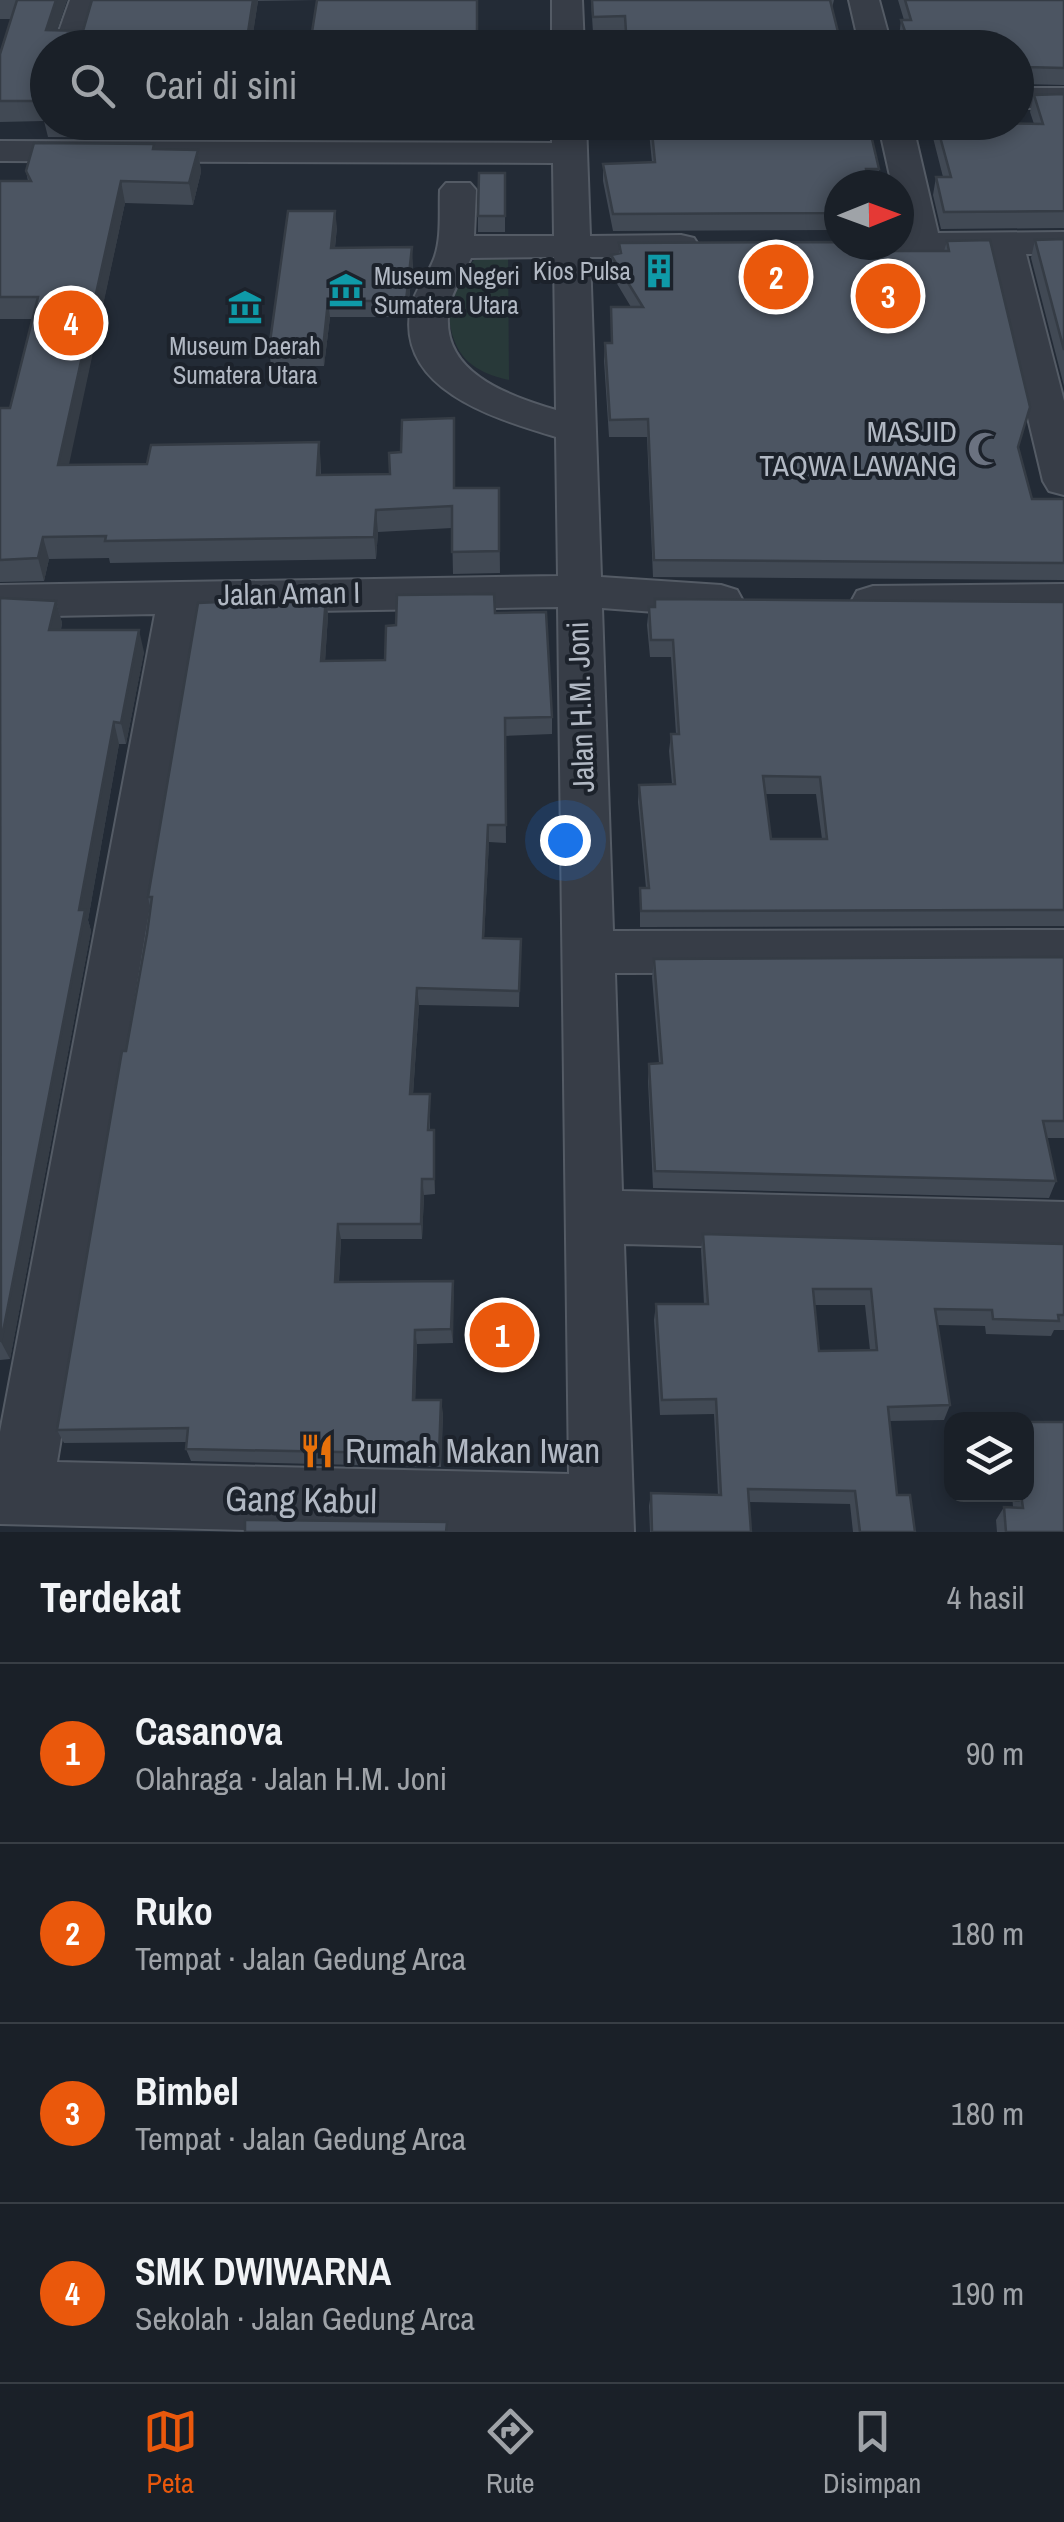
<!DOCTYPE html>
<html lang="id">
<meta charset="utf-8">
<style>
:root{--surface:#1a2028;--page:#272d34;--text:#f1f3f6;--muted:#9fa3a8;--line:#383e45;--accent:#ea580c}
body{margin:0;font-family:"Archivo Narrow",sans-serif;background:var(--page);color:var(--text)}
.controls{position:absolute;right:30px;bottom:30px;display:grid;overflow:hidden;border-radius:20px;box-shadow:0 5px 15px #0003}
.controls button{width:90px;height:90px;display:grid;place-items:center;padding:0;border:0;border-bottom:2px solid var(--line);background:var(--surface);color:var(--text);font:50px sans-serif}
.compass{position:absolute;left:824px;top:170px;width:90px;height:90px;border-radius:50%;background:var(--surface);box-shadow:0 5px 15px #0003;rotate:89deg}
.you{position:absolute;left:565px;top:840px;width:35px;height:35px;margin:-25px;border:8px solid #fff;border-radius:50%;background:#1a73e8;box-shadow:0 0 0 15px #1a73e833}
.badge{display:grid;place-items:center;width:65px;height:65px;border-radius:50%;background:var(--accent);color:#fff;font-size:32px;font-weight:700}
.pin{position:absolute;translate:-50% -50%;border:5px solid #fff;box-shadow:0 2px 10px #0006}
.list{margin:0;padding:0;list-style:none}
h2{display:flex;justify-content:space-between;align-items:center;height:130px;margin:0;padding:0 40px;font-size:42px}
h2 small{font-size:32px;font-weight:400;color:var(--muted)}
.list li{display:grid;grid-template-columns:65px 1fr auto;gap:30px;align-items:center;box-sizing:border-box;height:180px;padding:0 40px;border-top:2px solid var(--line)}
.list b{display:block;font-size:38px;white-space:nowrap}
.list p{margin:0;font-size:32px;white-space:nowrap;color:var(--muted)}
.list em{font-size:32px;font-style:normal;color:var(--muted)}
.icon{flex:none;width:55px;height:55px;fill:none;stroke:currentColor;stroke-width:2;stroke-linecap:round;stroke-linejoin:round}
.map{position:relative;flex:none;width:1064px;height:1532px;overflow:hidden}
.search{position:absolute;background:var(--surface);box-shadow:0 5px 15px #0003;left:30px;right:30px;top:30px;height:110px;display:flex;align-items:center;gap:25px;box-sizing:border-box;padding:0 35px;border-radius:55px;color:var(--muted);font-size:38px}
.sheet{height:850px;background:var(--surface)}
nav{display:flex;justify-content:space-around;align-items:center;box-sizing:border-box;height:140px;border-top:2px solid var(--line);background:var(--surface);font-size:28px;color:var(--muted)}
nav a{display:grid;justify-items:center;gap:5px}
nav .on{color:var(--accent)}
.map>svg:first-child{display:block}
.green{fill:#283939}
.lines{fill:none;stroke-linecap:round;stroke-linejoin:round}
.minor-casing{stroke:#545b65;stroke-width:4}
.minor{fill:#373d47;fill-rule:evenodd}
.wall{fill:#414954;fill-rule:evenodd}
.shaded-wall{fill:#353c45}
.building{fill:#4c5562;stroke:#353c45;stroke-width:2.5;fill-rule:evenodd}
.labels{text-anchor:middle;stroke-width:8;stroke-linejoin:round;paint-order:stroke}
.far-poi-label{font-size:25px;fill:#b1b8c3;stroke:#1c222b;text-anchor:end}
.poi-label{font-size:30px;fill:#b1b8c3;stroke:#1c222b;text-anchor:end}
.street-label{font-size:30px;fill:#b1b8c3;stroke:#1c222b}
.near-poi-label{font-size:35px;fill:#b1b8c3;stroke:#1c222b;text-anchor:start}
.near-street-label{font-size:35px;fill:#b1b8c3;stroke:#1c222b}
</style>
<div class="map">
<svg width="1064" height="1532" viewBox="0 0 1064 1532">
<rect width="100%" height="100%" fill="#232b36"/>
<!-- green -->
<path class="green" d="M508,248L509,380C458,369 449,343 447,294L478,255Z"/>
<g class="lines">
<!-- minor casing -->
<g class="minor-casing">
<path id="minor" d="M70,0H100L85,48H53Z
M552,0H582L584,48H552Z
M849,0H879L892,48H860Z
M1016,88H1064V108H1016Z
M552,122H586L590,236L681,235L694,238L699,246L694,254L681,257H590L601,577L721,585L737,590L743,601L737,612L721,617L602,608L613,931L1064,930V972L615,973L622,1191L1064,1202V1256L624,1244L634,1532H334L0,1524V1432L155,614L0,617V585L558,576L556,437C497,419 394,390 411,307C415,289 428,275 434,259C442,238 439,212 440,190L446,183H470L476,190L474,236H554L553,163L0,161V141L552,143ZM554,257L556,410C507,395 438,372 449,308C452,290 464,274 471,258ZM558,607L569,1474L57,1462L199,613Z
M878,122H912L938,233L1064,232V254H1026L1064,401V495L1049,491L1043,481L989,254L899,255L886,252L882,245H899V185H892Z
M1064,584V616L873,618L857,613L851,602L857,591L873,586Z"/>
</g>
<!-- minor -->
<use href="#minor" class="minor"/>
</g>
<!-- wall -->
<path class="wall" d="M0,0H67L57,30L83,31L92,0H477L478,48H48V122H167L164,138L48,137L44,121L0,122V54L11,19H0ZM317,0L310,45H251L258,1Z
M591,0H834L832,8L842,48H625L624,33H593Z
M898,0H1064V85L1022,84L1020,76H1016V48H902L899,37L901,20H904Z
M1064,94V228L941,229L933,195L936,177H943L929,122L1034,124L1030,112L1034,95Z
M325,122H389L388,135H326Z
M648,122H868L879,169L877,185H839V230L613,231L603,181V164L652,162Z
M155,149L198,150L201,172L193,205L125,203L68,465L321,464V475L455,488H499L500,573L453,574L452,528L378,532L376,559L110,563L109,558L49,559L44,581L0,582V408H10L32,319H0V181H28L26,171Z
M505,173V232H478V216Z
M337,227L335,248L413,264L407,317H330L324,366H271L269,349Z
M1064,239V386L1031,258L1035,240Z
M947,241L1019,448L1032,499H1064V580L653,577L647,437H609L604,361L605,343H611V307H631L610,272L611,255L619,253V243L944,251Z
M326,597L328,615L325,661L385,660L396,625L495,613L552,717V734L505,736L506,843L489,842L484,938L521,939L519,1007L419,1005L413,1094H430V1130L435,1145V1194L424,1195L422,1239H341L339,1282L453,1281V1343L417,1344L415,1400L443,1413L441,1467L191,1461L186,1449V1442L64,1443L57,1430L126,1051L150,907L148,897Z
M0,598L56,601L62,623L61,630L144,652L126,744H119L88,920L91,931L10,1359L0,1360Z
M1064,602V926L640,927V888H646L638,802L639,785L672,784L669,751L671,734H676L671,657H650L647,625L649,607ZM765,794H816L822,839H771Z
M1064,957V1138H1047L1056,1181L1049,1198L653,1188L648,1081L649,1064L659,1063L652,977L654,959Z
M703,1234L1064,1244V1330H1054L1051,1336L986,1334L985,1326L937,1325L950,1405L944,1420L889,1421L897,1495L915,1532H853L850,1504L749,1502L751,1532H650L649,1506L651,1493L718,1495L714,1414L660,1415L654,1320L656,1304H704L701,1250ZM814,1305H865L870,1350L819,1351Z
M1012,1494H1026L1064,1532H997L996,1520L1004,1507H1013Z"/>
<!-- shaded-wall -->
<path class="shaded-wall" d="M56,0H67L51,48L46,30Z
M253,0H258L251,48L246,45Z
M161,122H167L164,138Z
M198,150L201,172L193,205L189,183Z
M121,181L125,203L64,488L58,465Z
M335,211L337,227L333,264L331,248Z
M412,247L413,264L407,317L406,301Z
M328,301L330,317L324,366L323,349Z
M319,442L321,464L319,497L317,475Z
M376,510L378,532L376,559L374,537Z
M43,537L49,559L44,581L38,558Z
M326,597L328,615L324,679L321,661Z
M56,601L62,623L56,652L49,630Z
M139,630L144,652L126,744L121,723Z
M114,722L119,744L88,920L91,931L10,1359L1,1342Z
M488,825L489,842L483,955V938Z
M417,988L419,1005L412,1110L410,1094Z
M434,1130L435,1145V1194L434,1179Z
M422,1179L424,1195L422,1239L421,1224Z
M338,1224L341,1239L338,1296L335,1282Z
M453,1281L454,1295L453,1343L451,1329Z
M415,1330L417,1344L415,1413L413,1400Z
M441,1400L443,1413L441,1467L439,1454Z"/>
<!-- building -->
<path class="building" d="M17,0H56L46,30L83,31L92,0H253L246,45H310L317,0H477V48H48V101H0V54Z
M592,0H830L842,48H627L625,16L593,17Z
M905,0H1064V68L1026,67L1024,59H1016V48H911L901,20H911Z
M1064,94V211L944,212L936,177H951L936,122L1043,124L1034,95Z
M651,122H868L879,169H866L868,185H839V213L613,214L603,164L655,162Z
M34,143L154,144L153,149L198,150L189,183L121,181L58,465L147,464L151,445L319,442L317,475L390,474L389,453L401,452L402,420L454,418V488H499V551L452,552V506L376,510L374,537L105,541L106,536L43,537L38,558L0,560V408H10L38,297H0V181H31L26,171Z
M479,173H505V216H478Z
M288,211H335L331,248L412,247L406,301H328L323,349H269Z
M1064,239V350L1035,240Z
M990,240L1030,407L1018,447L1032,499H1064V563L654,560L648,419L610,420L605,343H612L611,307H643L611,255L621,253L619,243L839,242V245H879L880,251H949L947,241Z
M494,594L495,613L546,612L552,717L505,718L506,825H488L483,938L521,939L519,991L417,988L410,1094H430L428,1130H434V1179H422L421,1224H338L335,1282L453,1281L451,1329L415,1330L413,1400H441L439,1454L186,1449L188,1428L57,1430L122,1051H126L147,934L152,897H148L198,603L326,597L321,661L385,660L386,626L396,625L397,595Z
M0,598L56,601L49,630H139L121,723L114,722L79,910H85L1,1342Z
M655,599L1064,602V910L641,911L640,888H649L639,785L675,784L671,734H679L673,640H651L649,607H655ZM763,776L820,777L827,839H771Z
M1064,957V1121H1043L1056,1181L655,1171L649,1064L662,1063L654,959Z
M703,1234L1064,1244V1315H1058L1059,1321L993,1319L992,1310L935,1309L950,1405L888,1407L897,1495H910L915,1532H860L855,1491L748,1489L751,1532H652L651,1493L721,1495L716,1399L662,1400L656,1304H708ZM813,1289H871L877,1350L819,1351Z
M1026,1422H1064V1532H1006L1004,1507L1023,1508L1021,1494H1026Z
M245,1520L447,1522L446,1532H245Z"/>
<!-- icons -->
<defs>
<g id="building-bare" transform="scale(2.7)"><path d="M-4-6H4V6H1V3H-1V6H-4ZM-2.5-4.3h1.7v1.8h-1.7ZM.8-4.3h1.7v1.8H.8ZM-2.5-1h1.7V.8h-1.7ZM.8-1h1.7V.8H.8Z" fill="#0f9aa8" stroke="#1c222b" stroke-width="2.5" paint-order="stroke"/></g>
<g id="museum-bare" transform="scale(2.7)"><path d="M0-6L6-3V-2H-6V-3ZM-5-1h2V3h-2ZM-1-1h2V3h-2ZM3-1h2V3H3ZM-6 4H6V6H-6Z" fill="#0f9aa8" stroke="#1c222b" stroke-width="2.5" paint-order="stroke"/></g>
<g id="mosque-bare" transform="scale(2.7)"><path d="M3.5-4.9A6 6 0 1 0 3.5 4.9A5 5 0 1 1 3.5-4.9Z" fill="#6b7280" stroke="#1c222b" stroke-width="2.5" paint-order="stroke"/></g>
<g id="restaurant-bare" transform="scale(2.7)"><path d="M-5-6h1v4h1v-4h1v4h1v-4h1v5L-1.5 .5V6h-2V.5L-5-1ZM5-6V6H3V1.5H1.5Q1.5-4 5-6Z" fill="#e8710a" stroke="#1c222b" stroke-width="2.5" paint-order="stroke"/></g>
</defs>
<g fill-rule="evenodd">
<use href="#building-bare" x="659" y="271"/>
<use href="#museum-bare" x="346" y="290"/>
<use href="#museum-bare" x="245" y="307"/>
<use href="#mosque-bare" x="985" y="449"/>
<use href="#restaurant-bare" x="317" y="1451"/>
</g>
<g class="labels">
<!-- far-poi labels -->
<g class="far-poi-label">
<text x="631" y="280">Kios Pulsa</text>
<text x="374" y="285" text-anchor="start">Museum Negeri<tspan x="374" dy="29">Sumatera Utara</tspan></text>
<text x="245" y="355" text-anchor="middle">Museum Daerah<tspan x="245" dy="29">Sumatera Utara</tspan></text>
</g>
<!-- poi labels -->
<g class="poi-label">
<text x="957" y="442">MASJID<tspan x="957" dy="34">TAQWA LAWANG</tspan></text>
</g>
<!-- street labels -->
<g class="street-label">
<text transform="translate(289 594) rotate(-1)" y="10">Jalan Aman I</text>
<text transform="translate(581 707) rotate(-92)" y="10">Jalan H.M. Joni</text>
</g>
<!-- near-poi labels -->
<g class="near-poi-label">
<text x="345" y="1463">Rumah Makan Iwan</text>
</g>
<!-- near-street labels -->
<g class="near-street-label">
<text transform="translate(301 1500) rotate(1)" y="12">Gang Kabul</text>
</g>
</g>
</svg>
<div class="controls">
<button><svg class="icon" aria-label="layers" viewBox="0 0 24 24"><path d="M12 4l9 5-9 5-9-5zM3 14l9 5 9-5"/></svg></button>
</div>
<svg class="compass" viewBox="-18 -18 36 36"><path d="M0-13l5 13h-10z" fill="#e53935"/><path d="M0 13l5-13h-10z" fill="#9fa3a8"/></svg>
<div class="you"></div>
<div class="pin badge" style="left:502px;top:1335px">1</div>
<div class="pin badge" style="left:776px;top:277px">2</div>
<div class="pin badge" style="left:888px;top:296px">3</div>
<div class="pin badge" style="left:71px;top:323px">4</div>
<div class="search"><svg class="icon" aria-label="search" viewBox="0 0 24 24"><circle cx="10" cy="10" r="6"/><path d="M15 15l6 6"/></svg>Cari di sini</div>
</div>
<section class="sheet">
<h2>Terdekat<small>4 hasil</small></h2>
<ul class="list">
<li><span class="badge">1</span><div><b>Casanova</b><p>Olahraga · Jalan H.M. Joni</p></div><em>90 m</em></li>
<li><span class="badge">2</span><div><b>Ruko</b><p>Tempat · Jalan Gedung Arca</p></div><em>180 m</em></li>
<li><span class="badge">3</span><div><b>Bimbel</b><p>Tempat · Jalan Gedung Arca</p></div><em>180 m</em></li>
<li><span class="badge">4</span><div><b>SMK DWIWARNA</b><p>Sekolah · Jalan Gedung Arca</p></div><em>190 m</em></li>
</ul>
</section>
<nav>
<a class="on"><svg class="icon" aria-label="map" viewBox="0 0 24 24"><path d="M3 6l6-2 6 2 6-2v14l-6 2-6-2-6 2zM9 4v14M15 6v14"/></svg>Peta</a>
<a><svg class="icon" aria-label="directions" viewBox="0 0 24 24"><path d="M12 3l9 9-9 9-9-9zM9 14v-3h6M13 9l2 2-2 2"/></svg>Rute</a>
<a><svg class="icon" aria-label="saved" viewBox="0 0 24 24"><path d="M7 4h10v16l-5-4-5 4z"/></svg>Disimpan</a>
</nav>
